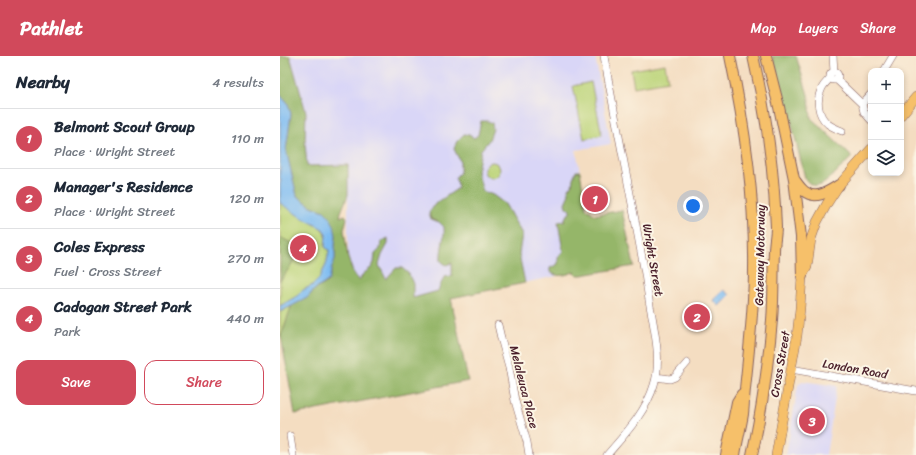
<!DOCTYPE html>
<meta charset="utf-8">
<style>
:root{--surface:#fff;--page:#f6f6f7;--text:#1f2937;--muted:#747a83;--line:#e0e1e3;--accent:#d1495b}
body{margin:0;font-family:Sriracha,sans-serif;background:var(--page);color:var(--text)}
.controls{position:absolute;right:12px;top:12px;display:grid;overflow:hidden;border-radius:8px;box-shadow:0 2px 6px #0003}
.controls button{width:36px;height:36px;display:grid;place-items:center;padding:0;border:0;border-bottom:1px solid var(--line);background:var(--surface);color:var(--text);font:20px sans-serif}
.you{position:absolute;left:413px;top:150px;width:14px;height:14px;margin:-10px;border:3px solid #fff;border-radius:50%;background:#1a73e8;box-shadow:0 0 0 6px #1a73e833}
.badge{display:grid;place-items:center;width:26px;height:26px;border-radius:50%;background:var(--accent);color:#fff;font-size:13px;font-weight:700}
.pin{position:absolute;translate:-50% -50%;border:2px solid #fff;box-shadow:0 1px 4px #0006}
.list{margin:0;padding:0;list-style:none}
h2{display:flex;justify-content:space-between;align-items:center;height:52px;margin:0;padding:0 16px;font-size:17px}
h2 small{font-size:13px;font-weight:400;color:var(--muted)}
.list li{display:grid;grid-template-columns:26px 1fr auto;gap:12px;align-items:center;box-sizing:border-box;height:60px;padding:0 16px;border-top:1px solid var(--line)}
.list b{display:block;font-size:15px;white-space:nowrap}
.list p{margin:0;font-size:13px;white-space:nowrap;color:var(--muted)}
.list em{font-size:13px;font-style:normal;color:var(--muted)}
.actions{display:flex;gap:8px;padding:12px 16px}
.actions a{flex:1;padding:9px 0;border:1px solid var(--accent);border-radius:12px;text-align:center;font-size:14px;color:var(--accent)}
.actions .main{background:var(--accent);color:#fff}
.icon{flex:none;width:22px;height:22px;fill:none;stroke:currentColor;stroke-width:2;stroke-linecap:round;stroke-linejoin:round}
.map{position:relative;flex:none;width:636px;height:399px;overflow:hidden}
header{display:flex;align-items:center;gap:24px;box-sizing:border-box;height:56px;padding:0 20px;background:var(--accent);color:#fff}
header strong{font-size:19px}
nav{display:flex;gap:22px;margin-inline-start:auto;font-size:14px}
main{display:flex}
aside{flex:1;background:var(--surface)}
.map>svg:first-child{display:block}
.built{fill:#d9d6f7}
.green{fill:#bcd479;stroke:#837a52}
.forest{fill:#95b669;stroke:#706a4a}
.water{fill:#7ebcf2;stroke:#646e8e}
.lines{fill:none;stroke-linecap:round;stroke-linejoin:round}
.minor-casing{stroke:#866260;stroke-width:8}
.major-casing{stroke:#866260;stroke-width:10}
.highway-casing{stroke:#866260;stroke-width:12}
.minor{stroke:#fff;stroke-width:7}
.major{stroke:#f6c06b;stroke-width:9}
.highway{stroke:#f6c06b;stroke-width:10}
.labels{text-anchor:middle;stroke-width:4;stroke-linejoin:round;paint-order:stroke}
.street-label{font-size:12px;fill:#4a1f2b;stroke:#fcf5e5}
</style>
<header>
<strong>Pathlet</strong>
<nav><a>Map</a><a>Layers</a><a>Share</a></nav>
</header>
<main>
<aside>
<h2>Nearby<small>4 results</small></h2>
<ul class="list">
<li><span class="badge">1</span><div><b>Belmont Scout Group</b><p>Place · Wright Street</p></div><em>110 m</em></li>
<li><span class="badge">2</span><div><b>Manager's Residence</b><p>Place · Wright Street</p></div><em>120 m</em></li>
<li><span class="badge">3</span><div><b>Coles Express</b><p>Fuel · Cross Street</p></div><em>270 m</em></li>
<li><span class="badge">4</span><div><b>Cadogan Street Park</b><p>Park</p></div><em>440 m</em></li>
</ul>
<div class="actions"><a class="main">Save</a><a>Share</a></div>
</aside>
<div class="map">
<svg width="636" height="399" viewBox="0 0 636 399">
<rect width="100%" height="100%" fill="#fcf5e5"/>
<filter id="ink" filterUnits="userSpaceOnUse"><feTurbulence type="fractalNoise" baseFrequency=".025" numOctaves="2"/><feDisplacementMap in="SourceGraphic" scale="8" xChannelSelector="R" yChannelSelector="G"/><feConvolveMatrix kernelMatrix="1 2 1 2 8 2 1 2 1" color-interpolation-filters="sRGB"/></filter>
<filter id="wash" filterUnits="userSpaceOnUse"><feTurbulence type="fractalNoise" baseFrequency=".012" numOctaves="4" result="noise"/><feDisplacementMap in="SourceGraphic" scale="16" xChannelSelector="R" yChannelSelector="G"/><feGaussianBlur stdDeviation="0.9" result="paint"/><feColorMatrix in="noise" values="0 0 0 0 0 0 0 0 0 0 0 0 0 0 0 0 0 1.4 0 .05"/><feComposite in="paint" operator="in"/></filter>
<g filter="url(#wash)">
<rect width="100%" height="100%" fill="#f4ddc1"/>
<!-- built -->
<path class="built" d="M10,0H315L331,88L296,94L308,160L278,166L287,218L171,242L75,263L68,202V109L27,110L25,87L26,56Z
M522,325L557,330L546,399H506L518,329Z"/>
<!-- green -->
<path class="green" d="M385,8L388,25L354,31L351,14Z
M311,26L322,79L304,83L293,30Z
M204 114a8 8 0 1 1 16 0a8 8 0 1 1-16 0Z
M0,136L37,169C47,176 46,179 45,191L49,194L48,200L46,209L39,223L33,229L23,234L17,240L0,250Z
M12,249L1,280H0V256Z"/>
<!-- forest -->
<path class="forest" d="M0,0H10L26,56L25,87L27,110L68,109V139L61,156L60,161L65,159L67,162L64,174L68,202L74,219L79,225L83,218L91,212L94,207L95,198L100,193L101,186L108,182V188L102,199L99,209L106,223L116,212H122L129,218L133,228V242L158,235L164,221L172,220V207L166,209L161,205C160,193 165,183 164,171L159,166L151,163L149,156L155,148L177,133L178,128L175,122L180,116V105L174,93L177,85L184,78L189,79L194,82L198,79L201,65H208L212,67L213,73L209,84L201,94L197,116L203,135L213,139L225,148L242,178L239,198L245,227L171,242L188,325L15,358L1,280L12,249L27,242L35,233L43,229L49,224L52,211L55,203V187L56,180L44,155L31,150L17,140L6,94L11,58L8,48L1,40L0,36Z
M492,0H516L529,42L531,62L572,101C565,107 548,126 541,129C534,131 528,128 525,122L508,53Z
M296,115H300L306,152L315,159L342,154L354,210L302,219H297L294,216C285,219 278,222 270,216V212L278,208V201L283,195L278,166L284,165L286,160L290,157V154L286,151L285,147L289,138L288,132L292,130L293,122Z
M0,181L13,188L18,195L10,211L0,225Z"/>
<!-- water -->
<path class="water" d="M0,36L1,40L8,48L11,58L6,94L17,140L31,150L44,155L49,160L54,169L56,180L55,187V203L52,211L49,224L42,229L35,233L27,242L0,256V250L17,240L23,234L33,229L39,223L46,209L48,200L49,194L45,191L46,179L43,173L19,160L0,147V128L1,125L0,122Z
M444,234L450,239L439,250L433,244Z"/>
</g>
<g filter="url(#ink)">
<g class="lines">
<!-- minor casing -->
<g class="minor-casing">
<path id="minor" d="M324,0C337,73 352,145 365,218C367,232 369,246 372,260C376,282 381,307 374,329C366,356 345,378 327,399
M553,0L554,16
M604,15L613,0
M550 20a4 4 0 1 1 8 0a4 4 0 1 1-8 0Z
M550,22C548,25 544,28 542,32C536,43 537,59 548,68C552,71 557,73 562,75
M556,23L582,48L584,56L591,64
M582,48L591,38
M218,269L221,282L229,311L235,345L247,386L249,399
M511,313L636,335
M376,321L390,323L395,321L407,307
M10,380L13,399"/>
</g>
<!-- major casing -->
<g class="major-casing">
<path id="major" d="M621,59L636,41
M496,399L517,280L520,252L522,220L527,211L531,183L537,166L548,146L559,129L591,93"/>
</g>
<!-- highway casing -->
<g class="highway-casing">
<path id="highway" d="M450,0C465,70 475,141 474,213C474,253 469,293 465,333C464,341 464,350 463,358C461,371 457,385 455,399
M486,0L499,51L514,123L521,181L522,220
M514,123C517,127 520,132 524,135C536,145 549,135 559,129
M446,399L457,346L462,338
M472,399C482,354 488,310 492,264C494,241 493,218 494,195C494,187 496,179 496,171C494,114 486,56 473,0"/>
</g>
<!-- minor -->
<use href="#minor" class="minor"/>
<!-- major -->
<use href="#major" class="major"/>
<!-- highway -->
<use href="#highway" class="highway"/>
</g>
</g>
<g class="labels">
<!-- street labels -->
<g class="street-label">
<text transform="translate(480 199) rotate(-89)" y="4">Gateway Motorway</text>
<text transform="translate(373 204) rotate(80)" y="4">Wright Street</text>
<text transform="translate(500 308) rotate(-80)" y="4">Cross Street</text>
<text transform="translate(575 313) rotate(10)" y="4">London Road</text>
<text transform="translate(244 331) rotate(76)" y="4">Melaleuca Place</text>
</g>
</g>
</svg>
<div class="controls">
<button>+</button>
<button>−</button>
<button><svg class="icon" aria-label="layers" viewBox="0 0 24 24"><path d="M12 4l9 5-9 5-9-5zM3 14l9 5 9-5"/></svg></button>
</div>
<div class="you"></div>
<div class="pin badge" style="left:315px;top:143px">1</div>
<div class="pin badge" style="left:417px;top:261px">2</div>
<div class="pin badge" style="left:532px;top:365px">3</div>
<div class="pin badge" style="left:23px;top:192px">4</div>
</div>
</main>
